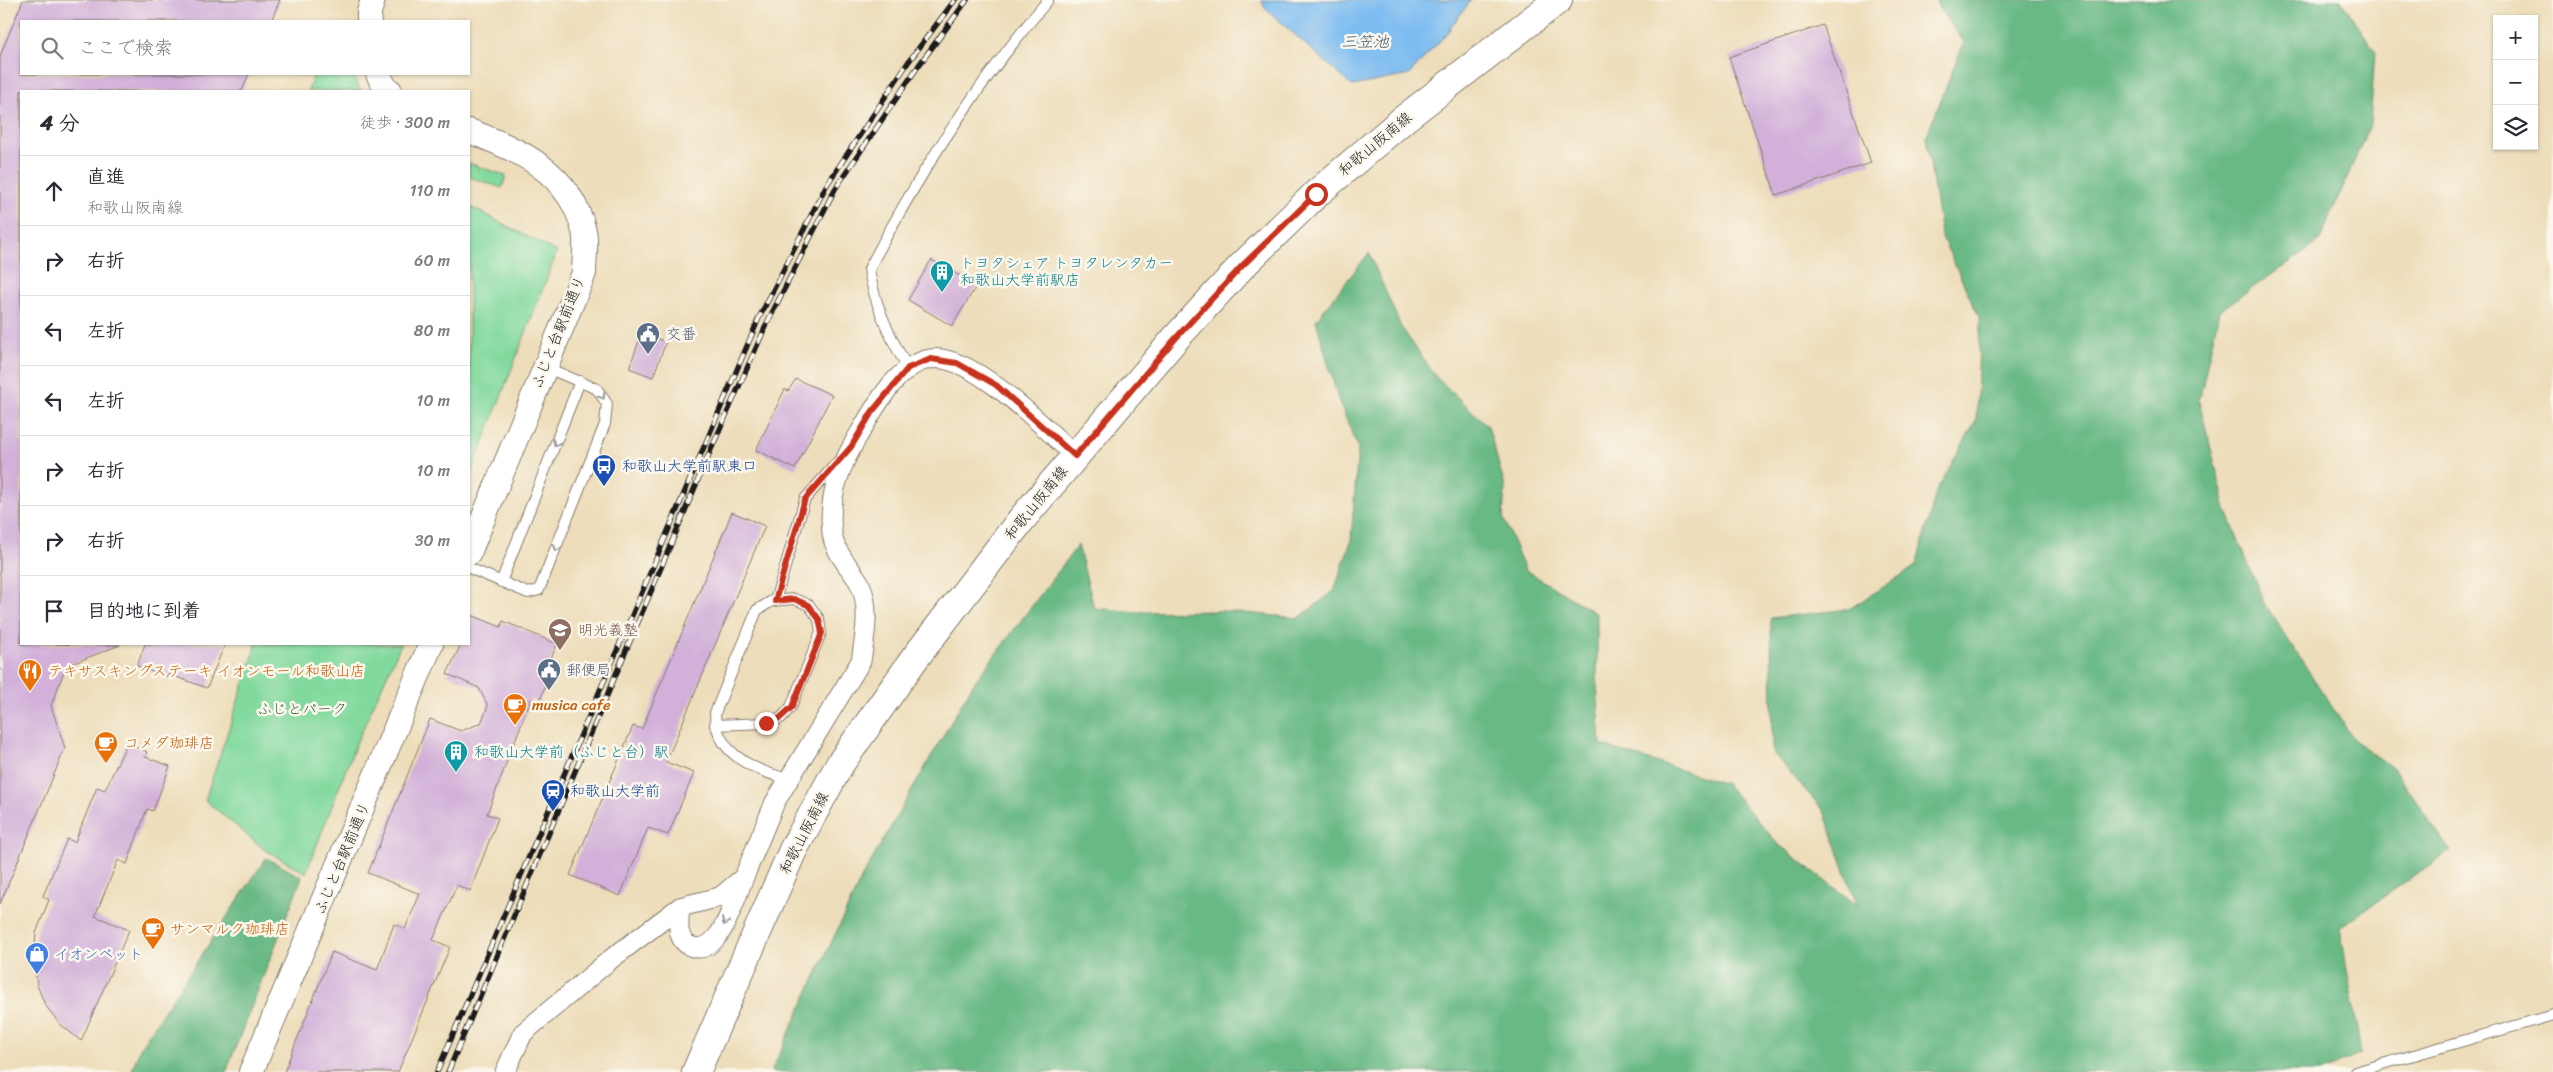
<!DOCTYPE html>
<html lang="ja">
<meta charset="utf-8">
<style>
:root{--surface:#fff;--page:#f2f2f3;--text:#2b2b33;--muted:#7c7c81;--line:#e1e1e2}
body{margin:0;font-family:Sriracha,"Klee One",sans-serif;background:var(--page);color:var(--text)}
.controls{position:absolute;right:15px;top:15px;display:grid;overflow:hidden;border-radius:0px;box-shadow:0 1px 4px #0004}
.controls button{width:45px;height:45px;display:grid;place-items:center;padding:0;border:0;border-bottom:1px solid var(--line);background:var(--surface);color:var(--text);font:25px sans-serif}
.stop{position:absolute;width:15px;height:15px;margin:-11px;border:4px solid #c8321e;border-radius:50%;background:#fff}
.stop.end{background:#c8321e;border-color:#fff;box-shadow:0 1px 5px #0008}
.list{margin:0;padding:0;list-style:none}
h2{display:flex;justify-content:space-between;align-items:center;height:65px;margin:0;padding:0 20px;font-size:21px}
h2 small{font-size:16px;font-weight:400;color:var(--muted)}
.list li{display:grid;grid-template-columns:32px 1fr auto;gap:15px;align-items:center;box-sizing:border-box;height:70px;padding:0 20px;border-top:1px solid var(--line)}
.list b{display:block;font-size:19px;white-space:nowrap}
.list p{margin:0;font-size:16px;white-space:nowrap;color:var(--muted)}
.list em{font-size:16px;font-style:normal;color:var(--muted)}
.icon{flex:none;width:28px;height:28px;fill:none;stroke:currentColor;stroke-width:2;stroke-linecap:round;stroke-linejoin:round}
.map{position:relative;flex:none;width:2553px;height:1072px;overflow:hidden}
.search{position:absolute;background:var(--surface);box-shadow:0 1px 4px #0004;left:20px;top:20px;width:450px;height:55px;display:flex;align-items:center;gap:12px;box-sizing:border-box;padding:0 18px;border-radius:0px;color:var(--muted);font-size:19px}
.panel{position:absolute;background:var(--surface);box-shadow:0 1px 4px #0004;left:20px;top:90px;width:450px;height:555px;border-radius:0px}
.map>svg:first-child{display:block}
.green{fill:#82d99e;stroke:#4f7a5d}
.forest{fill:#69b985;stroke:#426a50}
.water{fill:#7dbcf1;stroke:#4c6c86}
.building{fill:#d2b0d9}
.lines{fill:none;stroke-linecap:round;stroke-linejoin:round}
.service-casing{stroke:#847c6b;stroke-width:12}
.minor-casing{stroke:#847c6b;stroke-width:21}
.tertiary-casing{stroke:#847c6b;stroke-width:26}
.secondary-casing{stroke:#847c6b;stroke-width:30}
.service{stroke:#fff;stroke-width:10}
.minor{stroke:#fff;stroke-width:19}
.tertiary{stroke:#fff;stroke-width:24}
.secondary{stroke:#fff;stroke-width:28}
.rail-casing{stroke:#1c1c1c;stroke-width:5.5}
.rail{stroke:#fbf7ec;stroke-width:4;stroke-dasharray:11;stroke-linecap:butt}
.oneway{stroke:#999}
.route{stroke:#c8321e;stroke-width:6}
.labels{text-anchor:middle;stroke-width:5;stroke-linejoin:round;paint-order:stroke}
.street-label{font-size:15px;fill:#1c1c1c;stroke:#fbf7ec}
.culture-label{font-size:15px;fill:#0d838f;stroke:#fbf7ec;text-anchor:start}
.service-label{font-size:15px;fill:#4e5e75;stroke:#fbf7ec;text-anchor:start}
.transit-label{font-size:15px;fill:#164399;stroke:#fbf7ec;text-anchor:start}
.education-label{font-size:15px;fill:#785e54;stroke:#fbf7ec;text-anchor:start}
.food-label{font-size:15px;fill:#c56008;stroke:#fbf7ec;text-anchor:start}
.park-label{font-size:15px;fill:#405e4a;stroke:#fbf7ec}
.shop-label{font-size:15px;fill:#366cbe;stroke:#fbf7ec;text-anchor:start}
.water-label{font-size:16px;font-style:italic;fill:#435c71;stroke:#fbf7ec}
</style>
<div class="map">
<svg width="2553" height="1072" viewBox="0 0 2553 1072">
<rect width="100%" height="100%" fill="#fbf7ec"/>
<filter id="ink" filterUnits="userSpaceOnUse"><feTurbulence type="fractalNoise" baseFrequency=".02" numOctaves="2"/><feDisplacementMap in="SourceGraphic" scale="10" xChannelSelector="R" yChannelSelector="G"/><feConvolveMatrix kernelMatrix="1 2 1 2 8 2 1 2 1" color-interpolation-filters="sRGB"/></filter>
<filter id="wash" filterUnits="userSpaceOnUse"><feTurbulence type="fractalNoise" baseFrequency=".0096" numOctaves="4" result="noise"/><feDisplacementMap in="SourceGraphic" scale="20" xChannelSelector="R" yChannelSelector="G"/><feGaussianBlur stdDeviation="1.12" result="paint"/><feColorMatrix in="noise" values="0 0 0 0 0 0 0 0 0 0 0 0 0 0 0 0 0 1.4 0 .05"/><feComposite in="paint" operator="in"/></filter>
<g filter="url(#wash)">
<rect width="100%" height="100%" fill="#edddba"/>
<!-- green -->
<path class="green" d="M314,74H352L361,91H308Z
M469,163L506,176L502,188L469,177Z
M471,207L557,252L469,479V214Z
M255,644H401L355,746L306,873L265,850L205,800L256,647Z"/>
<!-- forest -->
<path class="forest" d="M1936,0H2341L2375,51L2370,125L2319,242L2219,311L2199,401L2226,509L2264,603L2353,739L2394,769L2450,851L2340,927L2361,1054L2322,1072H771L862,877L973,684L1078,545L1094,608L1137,612L1223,611L1299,618L1334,591L1351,541L1358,448L1338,399L1316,320L1369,253L1401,327L1436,377L1488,426L1505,487L1503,517L1525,570L1597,614V685L1601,745L1726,784L1778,844L1857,905L1824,811L1772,752L1771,618L1849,609L1916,566L1937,489L1976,421L1980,319L1941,235L1926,137L1964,42L1938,7Z
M266,858L302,877L226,1072H131L141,1046Z"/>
<!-- water -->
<path class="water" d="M1262,0H1471L1446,34L1409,75L1352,86L1264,7Z"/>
<g id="blocks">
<!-- building -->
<path class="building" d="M23,0H280L271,21H21V74H249L242,91H21V644L120,645L66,666L51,706L65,748L0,904V56Z
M1823,25L1871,163L1776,195L1729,57Z
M931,260L977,285L952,326L908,300Z
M642,333L666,342L653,377L629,368Z
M796,379L832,395L795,469L756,450L785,389L788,391Z
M732,512L765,526L666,762L694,773L668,835L648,828L620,896L570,875L633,726L642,729Z
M469,614L501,627L503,621L557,644L542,680L547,681L539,703L531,699L487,814L498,818L470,891L457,885L433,940L450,947L398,1072H284L332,952L377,970L394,924L405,929L420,894L368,873L430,719L461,731L481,723L488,706L479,688L447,674L461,644H469Z
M145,644H225L207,688L168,674L166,677L137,666Z
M127,743L147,752L145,757L170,766L153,811L147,809L127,864L118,860L95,916L129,930L81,1041L60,1024L45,1005L37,985L34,957L36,933L49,900L43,896L67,839L75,842L97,787L105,790Z"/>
</g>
</g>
<g filter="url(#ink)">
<use href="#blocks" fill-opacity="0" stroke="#847c6b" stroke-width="1"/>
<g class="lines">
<!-- service casing -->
<g class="service-casing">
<path id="service" d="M908,368C890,338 874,304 869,269C919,172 978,83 1048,0
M469,568L528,593L539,590L605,424L607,404L597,389L545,367
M501,582L580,381
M775,601L805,499L840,459
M715,725L766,723L781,718L791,707L821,633L819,619L809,605L794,599L772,601L757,610L715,713C715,754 755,771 789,779
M2355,1072L2553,1015"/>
</g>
<!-- minor casing -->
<g class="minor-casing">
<path id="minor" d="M680,907C679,921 675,939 690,946C720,959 734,900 743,880
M505,1072L523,1033L611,959L680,907L720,897L744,877L775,802L861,661C865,637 871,605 859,582C850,567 834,552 832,533C827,492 844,458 865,424C879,400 900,364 930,359C971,352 1046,429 1075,456"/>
</g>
<!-- tertiary casing -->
<g class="tertiary-casing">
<path id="tertiary" d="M369,21V12L373,0
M378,74L386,89L390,91
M469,131C520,150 570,172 584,231C587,243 584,260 584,273L469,553
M251,1072L431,644"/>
</g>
<!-- secondary casing -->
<g class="secondary-casing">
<path id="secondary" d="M696,1072L793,850L840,764L915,658L1021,520L1175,339L1241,267L1316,194L1404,119L1558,0"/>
</g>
<!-- service -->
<use href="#service" class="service"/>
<!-- minor -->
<use href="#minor" class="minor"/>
<!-- tertiary -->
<use href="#tertiary" class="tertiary"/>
<!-- secondary -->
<use href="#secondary" class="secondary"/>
<!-- rail casing -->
<g class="rail-casing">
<path id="rail" d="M437,1072L759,318L826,186L909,61L955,0
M448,1072L709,454L768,321L835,189L919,65L967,0"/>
</g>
<!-- rail -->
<use href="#rail" class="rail"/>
</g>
<!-- one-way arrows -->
<defs><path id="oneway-chevron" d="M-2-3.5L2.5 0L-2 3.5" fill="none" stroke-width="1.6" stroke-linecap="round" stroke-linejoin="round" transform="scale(1.25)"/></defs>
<g class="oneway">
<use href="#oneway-chevron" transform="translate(602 396) rotate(58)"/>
<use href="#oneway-chevron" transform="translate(556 443) rotate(112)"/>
<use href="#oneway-chevron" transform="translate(557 548) rotate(111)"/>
<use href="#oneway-chevron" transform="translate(725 922) rotate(113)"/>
</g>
</g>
<g class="lines" filter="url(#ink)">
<!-- route -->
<path class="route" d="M766,723L780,718L792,707L822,633L819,619L808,605L794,599L775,601L805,499L851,447L872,412L908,368L931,359L957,363L996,385L1075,456L1175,339L1241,267L1316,194"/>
</g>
<!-- icons -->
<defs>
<g id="building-pin" transform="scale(1.25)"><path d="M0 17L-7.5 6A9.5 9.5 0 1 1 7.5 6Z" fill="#0f9aa8" stroke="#fbf7ec"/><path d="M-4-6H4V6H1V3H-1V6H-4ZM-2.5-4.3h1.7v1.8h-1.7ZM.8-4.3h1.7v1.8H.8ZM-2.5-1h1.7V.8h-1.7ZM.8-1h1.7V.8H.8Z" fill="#fff"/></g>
<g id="civic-pin" transform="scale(1.25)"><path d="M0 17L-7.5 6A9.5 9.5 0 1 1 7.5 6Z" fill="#5c6f8a" stroke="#fbf7ec"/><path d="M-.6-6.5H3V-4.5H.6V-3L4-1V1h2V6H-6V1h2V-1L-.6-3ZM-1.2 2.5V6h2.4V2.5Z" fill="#fff"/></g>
<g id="bus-pin" transform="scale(1.25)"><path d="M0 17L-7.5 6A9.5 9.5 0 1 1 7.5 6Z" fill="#1a4fb4" stroke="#fbf7ec"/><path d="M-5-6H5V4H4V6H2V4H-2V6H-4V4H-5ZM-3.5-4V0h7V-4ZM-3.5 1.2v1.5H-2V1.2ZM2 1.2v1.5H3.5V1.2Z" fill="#fff"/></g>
<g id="school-pin" transform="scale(1.25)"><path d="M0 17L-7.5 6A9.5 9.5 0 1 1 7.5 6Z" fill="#8d6e63" stroke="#fbf7ec"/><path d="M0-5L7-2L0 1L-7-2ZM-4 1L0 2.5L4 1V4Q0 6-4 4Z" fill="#fff"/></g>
<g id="restaurant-pin" transform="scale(1.25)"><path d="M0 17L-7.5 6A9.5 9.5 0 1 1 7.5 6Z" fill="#e8710a" stroke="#fbf7ec"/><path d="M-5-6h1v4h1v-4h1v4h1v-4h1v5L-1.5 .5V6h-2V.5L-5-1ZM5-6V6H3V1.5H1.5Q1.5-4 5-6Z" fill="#fff"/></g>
<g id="cafe-pin" transform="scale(1.25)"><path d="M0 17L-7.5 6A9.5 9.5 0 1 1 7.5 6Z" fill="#e8710a" stroke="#fbf7ec"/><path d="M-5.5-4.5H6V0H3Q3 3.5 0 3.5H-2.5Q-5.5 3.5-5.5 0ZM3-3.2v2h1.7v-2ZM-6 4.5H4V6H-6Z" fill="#fff"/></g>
<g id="station-pin" transform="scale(1.25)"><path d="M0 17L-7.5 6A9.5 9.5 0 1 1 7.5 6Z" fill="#1a4fb4" stroke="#fbf7ec"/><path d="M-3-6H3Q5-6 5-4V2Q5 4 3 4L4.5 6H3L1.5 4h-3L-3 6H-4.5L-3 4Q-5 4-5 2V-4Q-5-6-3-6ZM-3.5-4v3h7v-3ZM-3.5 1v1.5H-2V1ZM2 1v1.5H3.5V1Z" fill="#fff"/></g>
<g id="shop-pin" transform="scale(1.25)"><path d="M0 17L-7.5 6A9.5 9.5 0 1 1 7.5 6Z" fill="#3f7fe0" stroke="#fbf7ec"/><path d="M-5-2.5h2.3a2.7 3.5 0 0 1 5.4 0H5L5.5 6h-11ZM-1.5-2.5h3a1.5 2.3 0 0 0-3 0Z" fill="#fff"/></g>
</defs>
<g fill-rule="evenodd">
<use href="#building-pin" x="942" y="272"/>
<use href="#civic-pin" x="648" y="334"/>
<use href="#bus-pin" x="604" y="466"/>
<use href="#school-pin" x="560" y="630"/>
<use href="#civic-pin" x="549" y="670"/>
<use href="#restaurant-pin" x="30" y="671"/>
<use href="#cafe-pin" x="515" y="705"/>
<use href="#cafe-pin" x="106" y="743"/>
<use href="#building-pin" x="456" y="752"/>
<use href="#station-pin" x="553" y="791"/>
<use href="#cafe-pin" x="153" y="929"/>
<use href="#shop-pin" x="37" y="954"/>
</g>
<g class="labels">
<!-- street labels -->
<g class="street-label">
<text transform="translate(1375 144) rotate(-40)" y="5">和歌山阪南線</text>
<text transform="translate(558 332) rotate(-68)" y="5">ふじと台駅前通り</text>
<text transform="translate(1036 503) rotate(-51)" y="5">和歌山阪南線</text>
<text transform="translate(804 833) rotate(-63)" y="5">和歌山阪南線</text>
<text transform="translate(342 858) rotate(-67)" y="5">ふじと台駅前通り</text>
</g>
<!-- culture labels -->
<g class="culture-label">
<text x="960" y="268">トヨタシェア トヨタレンタカー<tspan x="960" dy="17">和歌山大学前駅店</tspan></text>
<text x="474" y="757">和歌山大学前（ふじと台）駅</text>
</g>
<!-- service labels -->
<g class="service-label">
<text x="666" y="339">交番</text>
<text x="566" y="675">郵便局</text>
</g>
<!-- transit labels -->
<g class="transit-label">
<text x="622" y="471">和歌山大学前駅東口</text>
<text x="570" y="796">和歌山大学前</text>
</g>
<!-- education labels -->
<g class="education-label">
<text x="578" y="635">明光義塾</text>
</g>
<!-- food labels -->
<g class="food-label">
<text x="48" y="676">テキサスキングステーキ イオンモール和歌山店</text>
<text x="532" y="710">musica cafe</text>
<text x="124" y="748">コメダ珈琲店</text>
<text x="170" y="934">サンマルク珈琲店</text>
</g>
<!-- park labels -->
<g class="park-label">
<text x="302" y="714">ふじとパーク</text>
</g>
<!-- shop labels -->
<g class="shop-label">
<text x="54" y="959">イオンペット</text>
</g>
<!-- water labels -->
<g class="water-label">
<text x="1365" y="47">三笠池</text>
</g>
</g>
</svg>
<div class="controls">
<button>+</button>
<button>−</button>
<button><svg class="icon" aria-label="layers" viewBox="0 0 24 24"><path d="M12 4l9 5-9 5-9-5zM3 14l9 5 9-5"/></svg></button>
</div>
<div class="stop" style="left:1316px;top:194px"></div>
<div class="stop end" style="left:766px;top:723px"></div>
<div class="search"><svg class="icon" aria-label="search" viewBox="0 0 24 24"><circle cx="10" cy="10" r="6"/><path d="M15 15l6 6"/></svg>ここで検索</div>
<section class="panel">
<h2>4 分<small>徒歩 · 300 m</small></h2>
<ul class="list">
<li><svg class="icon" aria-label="ahead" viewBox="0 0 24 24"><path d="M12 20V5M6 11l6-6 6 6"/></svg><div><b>直進</b><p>和歌山阪南線</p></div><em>110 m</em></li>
<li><svg class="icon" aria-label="right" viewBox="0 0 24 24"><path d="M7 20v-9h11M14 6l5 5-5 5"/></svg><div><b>右折</b></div><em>60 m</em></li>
<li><svg class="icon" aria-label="left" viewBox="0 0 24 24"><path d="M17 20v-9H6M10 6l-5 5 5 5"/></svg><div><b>左折</b></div><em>80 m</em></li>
<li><svg class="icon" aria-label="left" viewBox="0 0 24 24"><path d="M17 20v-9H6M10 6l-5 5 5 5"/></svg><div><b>左折</b></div><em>10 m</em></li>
<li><svg class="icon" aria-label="right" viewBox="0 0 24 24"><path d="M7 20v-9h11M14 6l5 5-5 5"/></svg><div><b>右折</b></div><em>10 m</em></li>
<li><svg class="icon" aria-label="right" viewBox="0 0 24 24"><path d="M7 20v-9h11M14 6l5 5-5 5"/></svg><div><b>右折</b></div><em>30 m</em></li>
<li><svg class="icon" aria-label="arrive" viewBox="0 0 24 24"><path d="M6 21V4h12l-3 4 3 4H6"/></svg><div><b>目的地に到着</b></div></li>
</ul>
</section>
</div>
